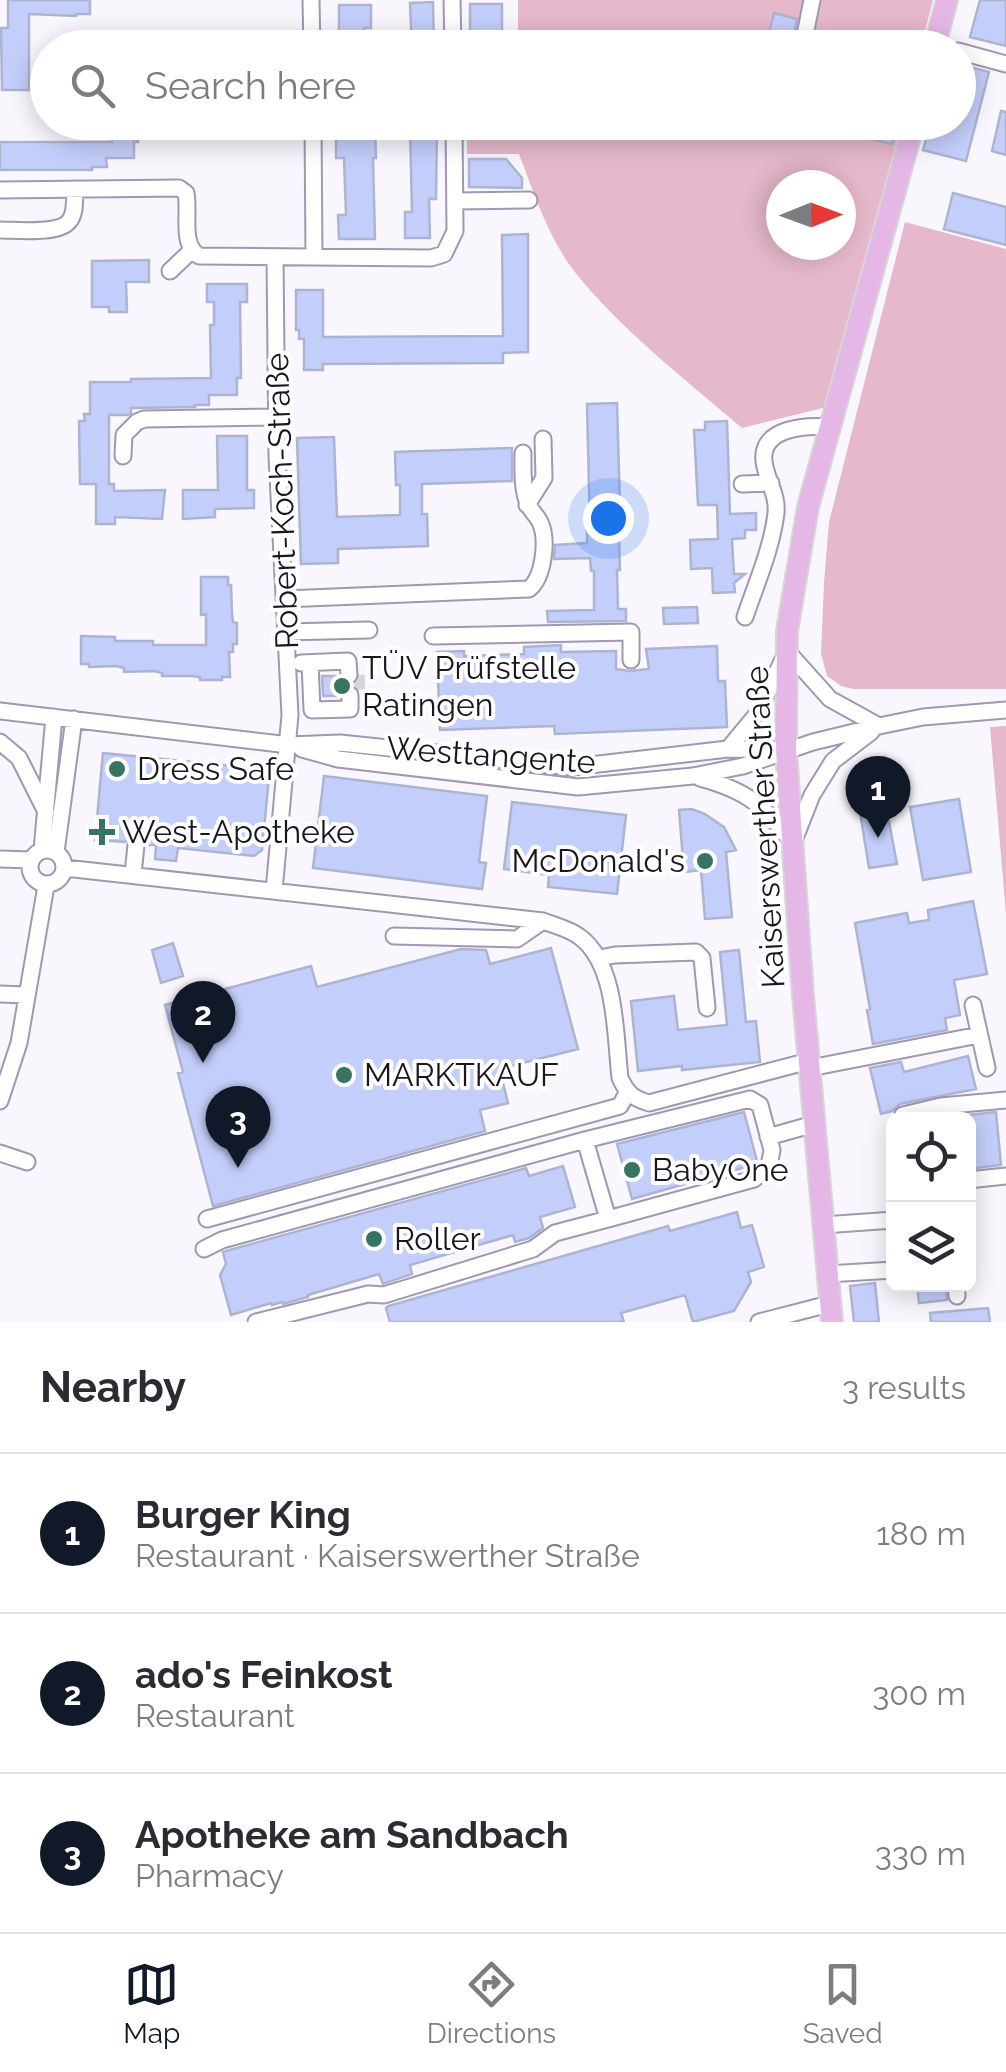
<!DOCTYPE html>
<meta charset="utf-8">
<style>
:root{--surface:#fff;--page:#f2f2f3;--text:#2b2b33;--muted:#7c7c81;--line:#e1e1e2;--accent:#111827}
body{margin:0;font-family:Raleway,sans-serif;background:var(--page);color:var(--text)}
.controls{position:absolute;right:30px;bottom:30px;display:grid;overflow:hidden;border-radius:15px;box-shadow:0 5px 25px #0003}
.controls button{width:90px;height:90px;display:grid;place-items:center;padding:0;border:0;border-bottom:2px solid var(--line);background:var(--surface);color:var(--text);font:50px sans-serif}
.compass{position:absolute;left:766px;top:170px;width:90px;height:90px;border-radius:50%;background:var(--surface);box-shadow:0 5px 25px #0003;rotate:89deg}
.you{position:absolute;left:608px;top:518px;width:35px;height:35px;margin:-25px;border:8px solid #fff;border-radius:50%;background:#1a73e8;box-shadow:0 0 0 15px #1a73e833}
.badge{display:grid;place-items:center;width:65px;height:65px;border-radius:50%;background:var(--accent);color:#fff;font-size:32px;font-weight:700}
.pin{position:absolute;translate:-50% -82px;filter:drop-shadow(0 2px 5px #0008)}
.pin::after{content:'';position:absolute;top:52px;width:35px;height:30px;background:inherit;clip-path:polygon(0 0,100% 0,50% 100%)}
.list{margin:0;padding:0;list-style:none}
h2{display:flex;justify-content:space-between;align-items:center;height:130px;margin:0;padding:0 40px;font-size:42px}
h2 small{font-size:32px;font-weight:400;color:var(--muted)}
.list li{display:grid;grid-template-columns:65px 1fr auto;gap:30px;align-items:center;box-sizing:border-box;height:160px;padding:0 40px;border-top:2px solid var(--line)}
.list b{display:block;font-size:38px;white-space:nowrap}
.list p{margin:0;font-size:32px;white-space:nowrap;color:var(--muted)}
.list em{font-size:32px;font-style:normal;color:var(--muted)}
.icon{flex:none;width:55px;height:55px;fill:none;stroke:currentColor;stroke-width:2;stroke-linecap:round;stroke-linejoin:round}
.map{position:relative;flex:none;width:1006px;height:1322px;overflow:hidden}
.search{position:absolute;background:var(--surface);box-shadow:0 5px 25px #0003;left:30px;right:30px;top:30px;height:110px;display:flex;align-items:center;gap:25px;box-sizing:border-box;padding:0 35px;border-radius:55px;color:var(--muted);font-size:38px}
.sheet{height:610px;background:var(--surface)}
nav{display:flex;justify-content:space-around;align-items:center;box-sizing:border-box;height:140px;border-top:2px solid var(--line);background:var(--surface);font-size:28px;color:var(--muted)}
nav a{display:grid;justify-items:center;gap:5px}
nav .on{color:var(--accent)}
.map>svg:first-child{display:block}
.green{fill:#e6b8cb;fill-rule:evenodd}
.building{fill:#c3cefa;stroke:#adb4d1;stroke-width:2.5}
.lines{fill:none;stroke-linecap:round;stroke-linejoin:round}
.minor-tunnel{stroke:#d7d5dc;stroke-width:15;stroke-dasharray:15 8;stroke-linecap:butt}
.minor-casing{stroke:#a097b3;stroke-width:19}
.major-casing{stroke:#d6d5d7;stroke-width:24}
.minor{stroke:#fff;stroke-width:15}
.major{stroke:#e5b7e6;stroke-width:20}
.poi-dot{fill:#377562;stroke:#fff;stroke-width:4}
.labels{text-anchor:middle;stroke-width:8;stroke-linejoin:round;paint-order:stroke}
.street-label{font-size:32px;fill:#191620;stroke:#fff}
.poi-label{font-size:32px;fill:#191620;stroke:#fff;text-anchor:start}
</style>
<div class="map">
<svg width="1006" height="1322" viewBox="0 0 1006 1322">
<rect width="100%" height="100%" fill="#f9f7fd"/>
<!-- green -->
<path class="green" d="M518,0H933L921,47L518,48Z
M467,123H902L831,406L742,428C686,380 621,330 574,271C548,237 534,193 519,154H467ZM781,185H841V245H781Z
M905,222L1006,249V689H853L841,686L827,676L821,653L824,582L829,522Z
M1006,726V913L990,727Z"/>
<!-- building -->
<path class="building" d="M8,0H90V14H76V16L29,14V90H2L1,28H8Z
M980,0H1006V46L970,37Z
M433,2L434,48H412L410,3Z
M470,4H502V48H470Z
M339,5H371V28H364V48H339Z
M774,13L797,19L791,48H765Z
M958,64L989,72L966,161L923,150L931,122H958Z
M1001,111L1006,112V155L992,151Z
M112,122H138V142H134V158H106L107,167H92V170H0V142H112Z
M872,122H897L892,144L868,138Z
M437,128L436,199H429L430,238H405V212H412L410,129Z
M375,130L376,158H373L375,239H339L338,215H346L344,158H336V131Z
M469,159H506L522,178V188L469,187Z
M953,193L1006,207V245L944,229Z
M528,234V352L503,353V363L323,364V370H304V339H299V330H296V290H323V337L503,336L502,235Z
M149,260V282H126L127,312H109V307H92V261Z
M207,284H247V302H240L241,378H237V395H209V405H195V407L131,408V413L128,415H109V484H114V491L165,490L162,519L115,517V524H96V484H80L79,421H85L84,414H90V382H131V379L211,378L210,325H214V302H207Z
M617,403L620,507H618L620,570H617L618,609H626V621L548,622L547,611L594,610V571H591L590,558L554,559L555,545L587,543V530H590L587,404Z
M727,421L730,514L756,513V530H745V538L732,539L734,574H745L734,583L735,592L713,593L712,568L691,569L690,540L718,539L717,505H698L694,430H705V422Z
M217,436H247V490H254V508L215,509V517L183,519V490H218Z
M334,437L337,517L400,515V485H396L395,452L512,448V481L422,484V514H427L428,546L338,549V563L301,564L297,438Z
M201,577H228V585H231L232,614L233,622L237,623V644H233V652H229L230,677H222V680H200V677L191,676H162V673L154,671L124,672V668L116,666L89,667V664H81V636L115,637V641H153V645H206V614L201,615Z
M697,607L698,623L664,624L663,608Z
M561,645V652L616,651V669L630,671L649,669L646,649L717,646L718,681H725L727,727L555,734L554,726L440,730L437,652L464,651V656L524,654V647Z
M322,676H338L345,685L339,696H323Z
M103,753L263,769L269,777L262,850L254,856L178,848L176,861L155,859L156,845H147L143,837L138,834L131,835L125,842L95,840Z
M324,776L487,796L479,862L486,863L482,889L313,868Z
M959,799L971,872L923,880L910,807Z
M512,802L626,815L617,894L548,887L549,875L504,869Z
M886,806L897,864L869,868L860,812Z
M692,809L705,814L724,827L736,850L726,852L732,917L705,919L701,870L684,872L679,810Z
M973,901L987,974L954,980L960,1015L945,1018L947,1030L873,1044L867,1010L870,1009L855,923L907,913L909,923L929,920L928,910Z
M173,943L183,976L161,983L152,950Z
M551,948L578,1049L507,1067L510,1077L502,1079L508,1103L480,1110L485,1131L213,1206L178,1073L183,1072L165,1005L311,966L317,987L461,949L486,950L490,964Z
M739,950L746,1022L756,1021L760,1062L682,1070V1066L638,1071L631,1001L674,996L678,1030L727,1025L720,952Z
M968,1056L976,1089L900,1104L892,1111L881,1114L870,1068L901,1062L904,1072Z
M744,1112L757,1161L753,1165L632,1199L617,1144Z
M996,1112L1001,1165L968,1169V1115Z
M563,1166L575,1207L540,1217L543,1228L529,1238L515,1242L513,1235L410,1265L412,1274L383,1284L379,1274L308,1295V1297L283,1304L282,1302L272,1305L271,1303L231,1315L220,1275L226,1264L223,1252L226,1251L526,1168L529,1176Z
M737,1212L741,1228L752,1225L764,1267L748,1272L751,1282L734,1311L693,1322L685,1295L621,1313L624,1322H390L386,1308L388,1306L668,1226L670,1231Z
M875,1283L879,1322H854L850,1286Z
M917,1284H945L947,1300L919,1303Z
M988,1308L990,1322H931L930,1313Z"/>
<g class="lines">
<!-- minor-tunnel -->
<path class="minor-tunnel" d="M357,675L358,695
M341,676V696"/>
<!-- minor casing -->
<g class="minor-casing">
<path id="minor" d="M311,0L312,48
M452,0L453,48
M805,48L804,40L812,0
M958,51L1006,64
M313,122L314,257
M0,190L179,188L186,193C190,213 180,244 199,256L431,258L444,254L455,231L454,122
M455,201L529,200
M0,230C17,230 61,235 70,220C76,212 74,199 75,189
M170,271L191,251
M123,456L124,435L137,422L144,419L277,417
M742,484L771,483
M527,505L544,478L543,439
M284,599L529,589C544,577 548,539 540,522C536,514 529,510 527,501C522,486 523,469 523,453
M745,617C756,584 772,548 776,513C778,494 766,480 764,461C760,428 805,425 829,427
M285,632L369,630
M433,636L631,632V660
M301,663L348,661L349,675
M310,663L312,710L350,709V695
M0,711L289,745L340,743L573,767L728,749L786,750
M0,742L19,758L46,812
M302,749L338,759L578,787L693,776L743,766L813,742L879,726L923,717L1006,710
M728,749L757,714L787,651L830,699L879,726
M700,778C748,791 763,805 793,843L812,795L833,761L871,732
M30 867a17 17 0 1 1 34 0a17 17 0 1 1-34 0Z
M42,850L54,717
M56,852L74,719
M0,859L31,860
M65,868L543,921C556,926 570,929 580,937C617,965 615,1035 620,1078C627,1093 632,1098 649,1103L809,1061
M133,874L136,845
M274,891L290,715L277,456L275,257
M394,936L517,939L543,921
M599,958L615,955L696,952L702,958L707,1008
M0,994L27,995
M973,1005L987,1068
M810,1068L979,1035
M0,1101L19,1043L46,886
M903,1120V1115L941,1106L1006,1100
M768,1137L814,1124
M585,1140L750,1099L760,1105L772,1150L769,1166L754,1179L608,1219
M0,1153L27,1162
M968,1180L1006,1176
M207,1219L620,1106L627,1093
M823,1225L894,1220
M204,1249L222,1240L585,1140L608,1219L555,1233L533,1249L384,1295L368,1294L256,1322
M827,1274L894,1270
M956,1284L957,1296
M759,1322L829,1304"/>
</g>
<!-- major casing -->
<g class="major-casing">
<path id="major" d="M934,48L947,0
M832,1322L803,995L786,750L787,631L808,507L914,122"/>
</g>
<!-- minor -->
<use href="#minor" class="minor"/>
<!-- major -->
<use href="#major" class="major"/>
</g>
<!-- markers -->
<g class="poi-dot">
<circle cx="342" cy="686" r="10"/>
<circle cx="117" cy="769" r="10"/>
<path d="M97 817h10v10h10v10h-10v10h-10v-10h-10v-10h10z"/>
<circle cx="705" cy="861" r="10"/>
<circle cx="344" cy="1075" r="10"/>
<circle cx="632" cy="1170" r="10"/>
<circle cx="374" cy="1239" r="10"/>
</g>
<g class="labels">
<!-- street labels -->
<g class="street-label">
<text transform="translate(282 501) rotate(-92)" y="11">Robert-Koch-Straße</text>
<text transform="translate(491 755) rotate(4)" y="11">Westtangente</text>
<text transform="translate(765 827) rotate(-93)" y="11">Kaiserswerther Straße</text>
</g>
<!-- poi labels -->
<g class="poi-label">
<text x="362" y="679">TÜV Prüfstelle<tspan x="362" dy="37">Ratingen</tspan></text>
<text x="137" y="780">Dress Safe</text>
<text x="122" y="843">West-Apotheke</text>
<text x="685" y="872" text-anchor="end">McDonald's</text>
<text x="364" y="1086">MARKTKAUF</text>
<text x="652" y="1181">BabyOne</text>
<text x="394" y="1250">Roller</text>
</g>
</g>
</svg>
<div class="controls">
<button><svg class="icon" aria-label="locate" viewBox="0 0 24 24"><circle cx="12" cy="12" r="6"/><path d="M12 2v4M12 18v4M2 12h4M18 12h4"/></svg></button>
<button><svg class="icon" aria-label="layers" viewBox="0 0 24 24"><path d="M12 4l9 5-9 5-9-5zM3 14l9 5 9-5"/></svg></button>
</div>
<svg class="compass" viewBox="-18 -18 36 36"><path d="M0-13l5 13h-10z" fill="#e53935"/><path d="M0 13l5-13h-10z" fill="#7c7c81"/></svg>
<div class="you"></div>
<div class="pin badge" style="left:878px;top:838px">1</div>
<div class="pin badge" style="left:203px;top:1063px">2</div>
<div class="pin badge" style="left:238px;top:1168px">3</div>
<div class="search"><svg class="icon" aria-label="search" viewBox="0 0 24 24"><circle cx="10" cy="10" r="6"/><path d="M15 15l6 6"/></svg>Search here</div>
</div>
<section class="sheet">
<h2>Nearby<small>3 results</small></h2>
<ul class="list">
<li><span class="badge">1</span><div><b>Burger King</b><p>Restaurant · Kaiserswerther Straße</p></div><em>180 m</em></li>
<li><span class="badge">2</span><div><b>ado's Feinkost</b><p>Restaurant</p></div><em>300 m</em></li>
<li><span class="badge">3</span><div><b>Apotheke am Sandbach</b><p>Pharmacy</p></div><em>330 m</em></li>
</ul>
</section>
<nav>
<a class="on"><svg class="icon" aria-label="map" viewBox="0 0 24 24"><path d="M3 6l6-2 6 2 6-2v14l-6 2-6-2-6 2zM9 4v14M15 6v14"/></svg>Map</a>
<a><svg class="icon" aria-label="directions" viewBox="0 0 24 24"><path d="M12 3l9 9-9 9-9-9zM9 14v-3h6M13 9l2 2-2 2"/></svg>Directions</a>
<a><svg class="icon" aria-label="saved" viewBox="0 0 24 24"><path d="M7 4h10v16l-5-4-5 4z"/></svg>Saved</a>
</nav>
